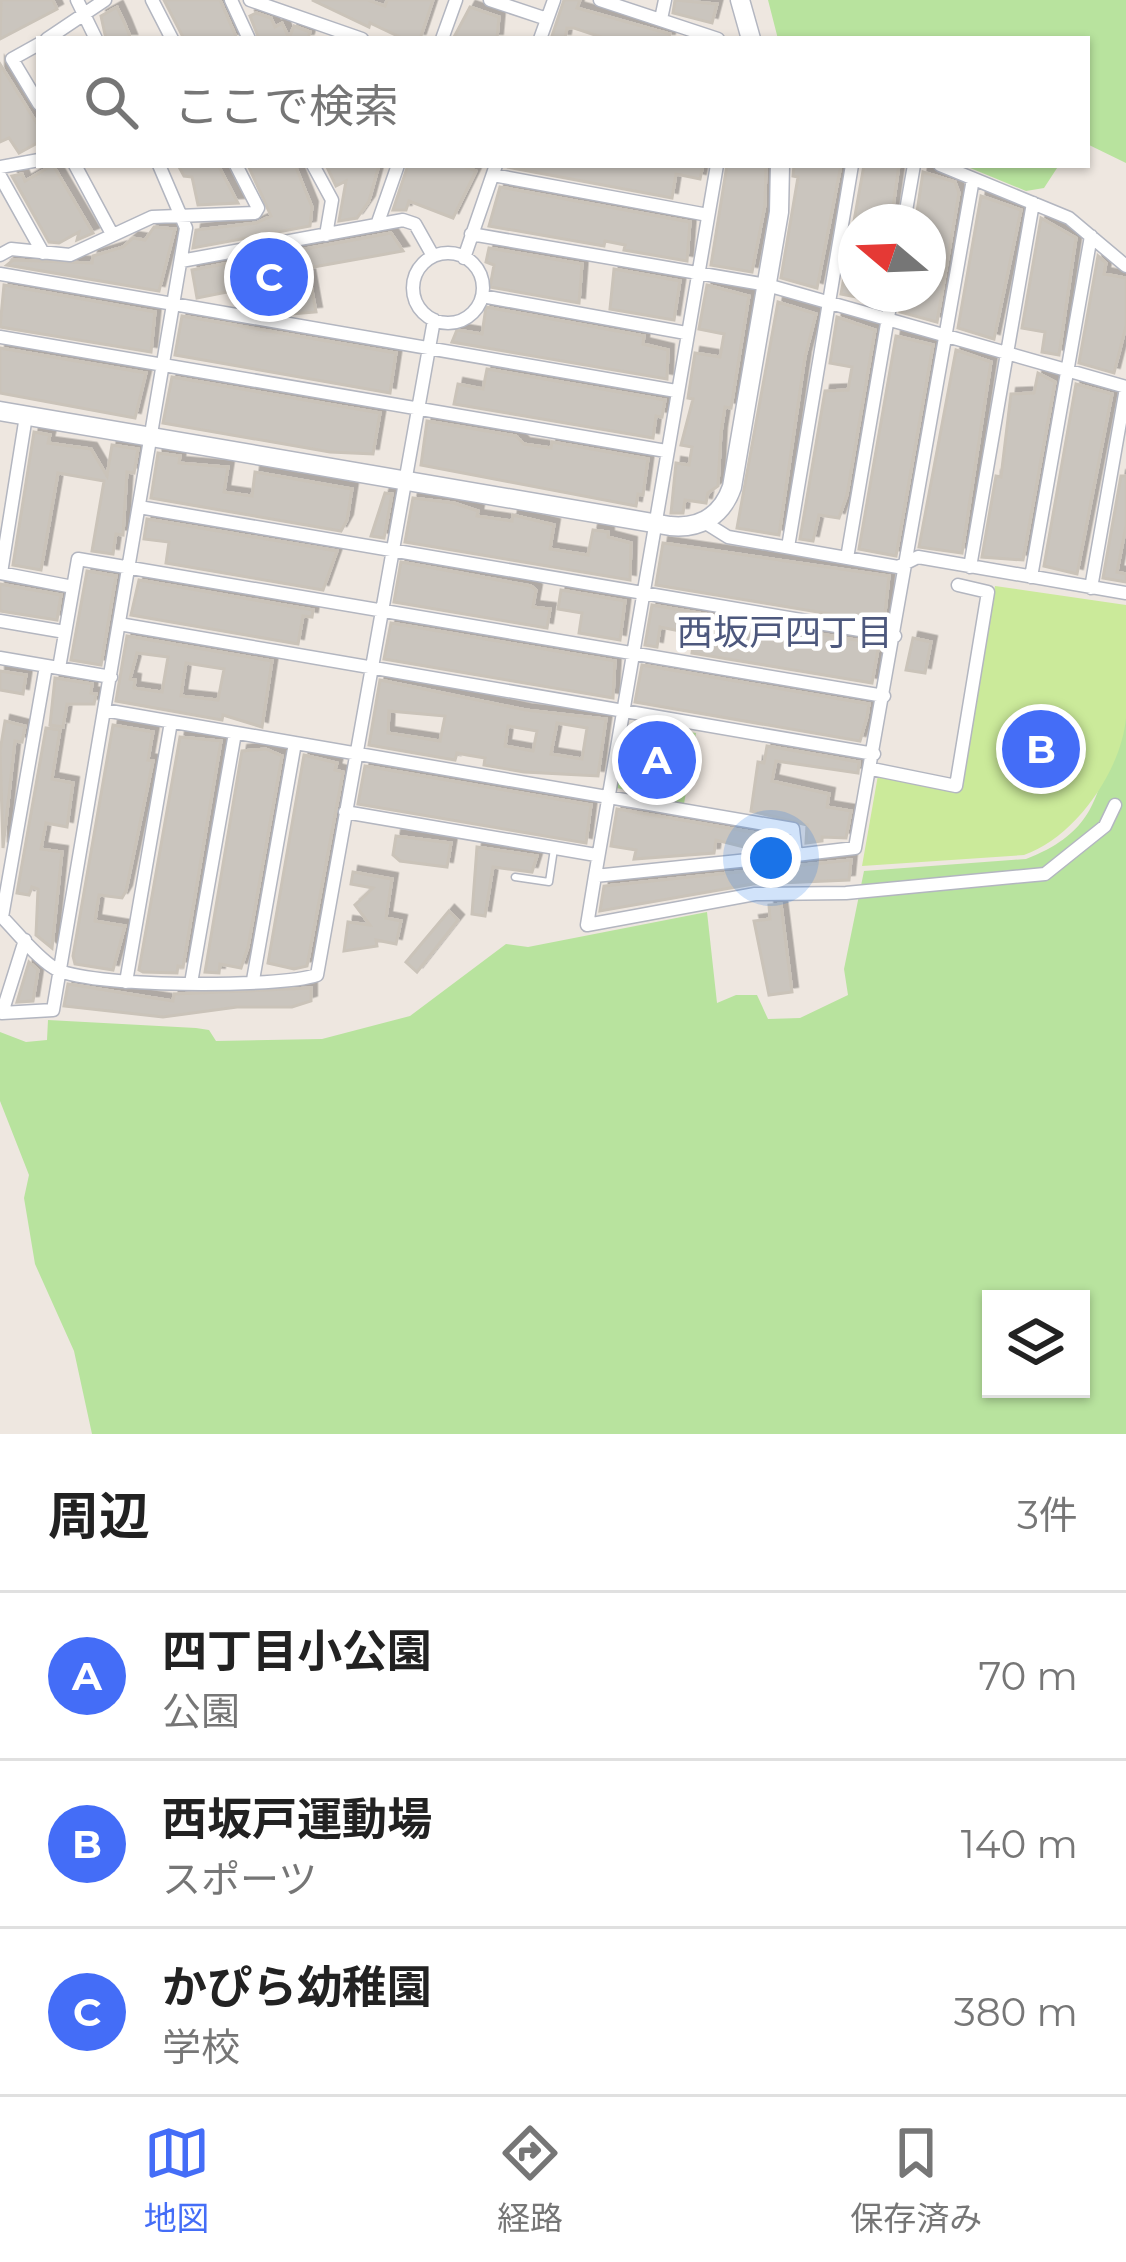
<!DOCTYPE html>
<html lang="ja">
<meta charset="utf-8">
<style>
:root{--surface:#fff;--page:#f6f6f6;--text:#222;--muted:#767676;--line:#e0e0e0;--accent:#446df7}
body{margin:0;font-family:Montserrat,"Noto Sans JP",sans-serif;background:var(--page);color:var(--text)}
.controls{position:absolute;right:36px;bottom:36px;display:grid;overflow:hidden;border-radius:0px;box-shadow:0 3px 9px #0004}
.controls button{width:108px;height:108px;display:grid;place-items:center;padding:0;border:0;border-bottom:3px solid var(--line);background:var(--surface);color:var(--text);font:60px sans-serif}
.compass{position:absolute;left:838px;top:204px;width:108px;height:108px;border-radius:50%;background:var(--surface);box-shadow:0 3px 9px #0004;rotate:289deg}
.you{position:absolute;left:771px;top:858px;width:42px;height:42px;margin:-30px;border:9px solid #fff;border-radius:50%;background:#1a73e8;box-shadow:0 0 0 18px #1a73e833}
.badge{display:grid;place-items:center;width:78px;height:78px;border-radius:50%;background:var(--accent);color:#fff;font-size:39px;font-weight:700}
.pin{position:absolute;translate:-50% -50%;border:6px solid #fff;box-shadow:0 3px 12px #0006}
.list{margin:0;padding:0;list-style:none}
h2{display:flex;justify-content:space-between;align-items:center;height:156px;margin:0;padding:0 48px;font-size:51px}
h2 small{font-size:39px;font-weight:400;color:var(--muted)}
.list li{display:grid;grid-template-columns:78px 1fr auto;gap:36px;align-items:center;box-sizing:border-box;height:168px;padding:0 48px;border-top:3px solid var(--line)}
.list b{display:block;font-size:45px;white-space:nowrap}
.list p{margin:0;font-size:39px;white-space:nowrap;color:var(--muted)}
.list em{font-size:39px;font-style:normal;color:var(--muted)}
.icon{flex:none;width:66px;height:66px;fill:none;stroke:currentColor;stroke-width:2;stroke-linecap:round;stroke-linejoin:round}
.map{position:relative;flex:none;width:1126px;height:1434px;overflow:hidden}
.search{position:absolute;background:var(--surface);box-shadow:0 3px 9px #0004;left:36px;right:36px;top:36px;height:132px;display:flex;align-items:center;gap:30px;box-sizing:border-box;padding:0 42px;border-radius:0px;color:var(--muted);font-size:45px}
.sheet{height:660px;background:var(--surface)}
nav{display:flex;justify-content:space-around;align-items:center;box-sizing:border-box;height:168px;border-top:3px solid var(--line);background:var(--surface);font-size:33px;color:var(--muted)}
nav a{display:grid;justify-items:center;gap:6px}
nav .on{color:var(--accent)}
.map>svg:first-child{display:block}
.green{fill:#b8e39e;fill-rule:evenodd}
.pitch{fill:#cbea9a}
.building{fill:#cac5be;stroke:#cac3b9;stroke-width:3;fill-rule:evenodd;filter:url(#shadow)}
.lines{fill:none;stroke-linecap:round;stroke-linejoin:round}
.lane-casing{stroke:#b3b6c0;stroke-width:9}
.street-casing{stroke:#b3b6c0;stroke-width:15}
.secondary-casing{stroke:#b3b6c0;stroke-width:21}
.lane{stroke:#fff;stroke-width:6}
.street{stroke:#fff;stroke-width:12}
.secondary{stroke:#fff;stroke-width:18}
.labels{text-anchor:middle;stroke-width:9;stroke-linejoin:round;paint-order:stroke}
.neighbourhood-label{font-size:36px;fill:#4d587d;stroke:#fff}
</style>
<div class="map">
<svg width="1126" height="1434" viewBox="0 0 1126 1434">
<defs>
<filter id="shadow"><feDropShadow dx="5.5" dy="-5.5" stdDeviation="0" flood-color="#0004"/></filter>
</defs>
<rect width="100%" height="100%" fill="#eee7e0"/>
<!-- green -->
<path class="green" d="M768,0H1126V163L1087,144V39H778Z
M963,165H1059L1044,188L1026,191Z
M1126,712V1434H92L74,1351L35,1264L24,1198L29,1175L0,1101V1032L26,1042L47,1040L48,1020L196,1028L209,1030L216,1041L322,1039L410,1016L506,944L528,947L707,912L717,1003L736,995H757L768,1019L800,1018L848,995L844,969L864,871L1026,859C1112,826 1092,777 1126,712ZM991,1299H1081V1389H991Z
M632,722L696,733L684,804L617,788Z"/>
<!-- pitch -->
<path class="pitch" d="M995,586L1126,605C1126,642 1126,681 1126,718C1121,772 1074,838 1024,855L862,866L878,775L959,791Z"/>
<!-- building -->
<path class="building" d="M1,0H53L57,9L0,39Z
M164,0H220L237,39H184Z
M312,0H368L385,6L387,0H433L420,39H404L370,23L369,27Z
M564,0H580L577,8L670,34L669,39H607L574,28H567L565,39H551Z
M675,0L717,4L712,23L673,13Z
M117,7L125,24L131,39H106L101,16Z
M470,7L499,17L497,39H453Z
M256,13L271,18L275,27L282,23L289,38L294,26L310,32L308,39H259L250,16Z
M0,64L39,127V142L19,153L9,138L0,142Z
M53,165L93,233L77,240L79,232L59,243L49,242L12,176L22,174L25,181Z
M178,165H218L238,203L198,205L192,177L184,176Z
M248,165H295L312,207L310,226L193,248L196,230L256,223L271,216Z
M326,165H379L369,201L357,218L339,221L346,181L336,186Z
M408,165H460L476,171L453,218L409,201L406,210H393Z
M703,165L700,179L676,174L672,198L507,167Z
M727,165H766L765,205L752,272L711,265Z
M794,165H841L817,288L781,278L798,177L793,176Z
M864,165H899L891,222H856V297L841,294Z
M923,172L955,182L959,193L937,322L900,312L902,294H928V221L917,219V212Z
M500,187L690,222L687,261L624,250L625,245L605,241L604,246L489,226Z
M981,196L1021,210L994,339L958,328Z
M1041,218L1076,238L1059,355L1042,352L1045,332L1022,328Z
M154,227L175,229L159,291L7,265L13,260L92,263L93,256L123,247L133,238L145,240Z
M391,233L403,251L308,268L316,312L292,314L288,288L234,299L232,291L197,298L192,270Z
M489,248L582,264L579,303L490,287L494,265L486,262Z
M1098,256L1106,263L1104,274L1126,278V326L1114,373L1079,363Z
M614,269L680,281L674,320L610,309Z
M4,285L155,312L151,352L0,327Z
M707,285L749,296L731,408L725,407L721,433L718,486L708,493L706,503L685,500L683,513H671L676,463L689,465L692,447L681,445L693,399L688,398L695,353L720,357L724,334L699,329Z
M778,302L816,314L805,357L779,535L737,528Z
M486,307L644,336L643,344L668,350L667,379L452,342L457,330L482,334Z
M182,316L396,353L390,393L175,355Z
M837,317L875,330L847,495L839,518L819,515L813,541L800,539L825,391L848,390L852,367L830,363Z
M896,336L933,345L896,556L859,549Z
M0,348L146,373L135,418L0,393Z
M956,350L991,362L962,553L919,547Z
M487,369L665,400L662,417L656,416L653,438L454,404L458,384L483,389Z
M1038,373L1055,382L1023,560L982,557L996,476L1001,477L1011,394L1034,393Z
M172,377L380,413L373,454L330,452L163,423Z
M1076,384L1112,394L1077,574L1044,566Z
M427,421L516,436L524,444L551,448L552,442L648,459L643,495L638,494L636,506L421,465Z
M34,432L50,435L48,443L91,449L107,476L112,445L138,449L134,473L127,472L123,535L116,534L113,554L92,551L104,481L58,473L41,570L13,565Z
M158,453L180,456L179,463L228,467L224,492L252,496L255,472L352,489L347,520L341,531L151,498Z
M1121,476H1126V526L1117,572L1126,574V582L1103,578Z
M385,493L392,494L384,538L371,536Z
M413,498L454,503L478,511L477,516L512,521L513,515L554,525L550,549L588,555L593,530L608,532V537L631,543L630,580L405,542Z
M147,519L337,551L323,590L166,563L169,542L144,539Z
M663,543L889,576L884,623L656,585Z
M401,562L531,586L536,590L533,607L550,609L547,628L394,602Z
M87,571L116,576L101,665L71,660Z
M139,580L313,610L312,617L303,616L298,644L131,615Z
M0,584L61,595L57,620L0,611Z
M561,590L625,601L620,640L579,633L582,613L558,609Z
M652,605L879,644L872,683L692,653L695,634L660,627L657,647L645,645Z
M391,623L615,661L613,698L384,659Z
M127,636L272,661L262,727L223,715L222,720L116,701ZM137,653L168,657L162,692L134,688L135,680L130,679ZM186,663L224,669L218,700L181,696Z
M913,638L931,642L925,673L906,670Z
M642,665L869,704L867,717L860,741L635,702Z
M0,671L26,675L23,694L0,690Z
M55,678L92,684L91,693L96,694L94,704H67L63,727L50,725Z
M380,680L526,710L606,719L598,776L524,772L484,765L485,758L467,755L457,753L455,760L369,745ZM389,711L445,716L440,741L388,733ZM557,723L587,728L582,759L551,754ZM508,726L537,731L533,751L505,746Z
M5,721L25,726L22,742L15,741L3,848L0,751Z
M113,725L153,732L148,760L153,761L126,891L122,898L99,895L95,921L125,926L113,970L75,964L73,956Z
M46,728L60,730L52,779L73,783L67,827L46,823L41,849L62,852L52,948L36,935L38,889L32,887L29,895L17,893Z
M180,737L221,741L183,967L178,966L177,973L143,972L139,970Z
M767,746L859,762L858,773L776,761L772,781L829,794L827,807L851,811L846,838L822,837V841L806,843L807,825L751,811L758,762L764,763Z
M266,749L282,756L248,947L241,968L220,964L219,973L205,972L242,751Z
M304,755L337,763L335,770L343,772L307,966L294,969L268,963Z
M365,766L591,805L586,843L358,804Z
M617,809L780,837L779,843L752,849L716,840L714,853L634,859L636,850L611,846Z
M396,836L451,843L447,867L400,861L393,855Z
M477,847L537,856L532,872L493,867L485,916L472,914Z
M851,860L849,880L753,884L600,911L604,886Z
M353,872L392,879L386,918L401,921L396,944L376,940L377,946L344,951L348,922L370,925L355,905L373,888L351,884Z
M781,904L792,992L769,995L754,921L770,919L769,905Z
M449,911L458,920L417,972L406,962Z
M29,962L38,970L33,1001L17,1002Z
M68,984L173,1001L174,994L311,988V1001L292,1007H237L163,1017L64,1006Z"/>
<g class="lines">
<!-- lane casing -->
<g class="lane-casing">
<path id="lane" d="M515,877L549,882L554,849"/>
</g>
<!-- street casing -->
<g class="street-casing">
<path id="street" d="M77,0L96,39
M152,0L172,39
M231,0L249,39
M250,0L362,39
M490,0L547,19
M600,0L718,39
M661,19L665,0
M47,39L105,0
M442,39L456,0
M540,39L554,0
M39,44L12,59L39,104
M75,165L112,234
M313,165L332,200L326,235
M940,165L1069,218L1126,266
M0,167L39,160
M493,175L708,215
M0,176L43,253
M904,222L914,165
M377,225L398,165
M471,234L767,285L1126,387
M413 288a35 35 0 1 1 70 0a35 35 0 1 1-70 0Z
M0,255L11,249L70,255L152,217L255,213L258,208L236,165
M464,258L496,165
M181,261L403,220L415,224L433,256
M0,274L676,391
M482,296L686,333
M0,337L666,451
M139,507L895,636
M704,522L728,537L898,567L918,557L1126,593
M788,547L852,165
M847,558L892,294
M970,567L1033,203
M0,573L73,587
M1,573L26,416
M1031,577L1091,236
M1091,588L1126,388
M0,621L65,632
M119,624L874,754
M0,658L111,677
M59,668L78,559L884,696
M104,710L793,829L796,855L855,848L973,179
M872,769L956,786L988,592L958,585
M345,812L596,855
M796,855L595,876L587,925L755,894L846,893L1045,874L1105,826L1115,805
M595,876L717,165
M0,915C17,932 34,955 54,968C85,988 280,988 317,975L434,320
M2,917L46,666
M25,940L2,1013L53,1010L186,228L159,165
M253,980L295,743
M126,982L171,722
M191,983L235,733"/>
</g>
<!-- secondary casing -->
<g class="secondary-casing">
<path id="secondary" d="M740,0L751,39
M0,411L670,526C700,529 722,516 732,487L779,212L780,165"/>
</g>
<!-- lane -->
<use href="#lane" class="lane"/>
<!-- street -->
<use href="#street" class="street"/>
<!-- secondary -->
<use href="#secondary" class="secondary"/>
</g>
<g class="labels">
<!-- neighbourhood labels -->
<g class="neighbourhood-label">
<text x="785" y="645">西坂戸四丁目</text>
</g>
</g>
</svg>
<div class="controls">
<button><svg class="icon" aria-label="layers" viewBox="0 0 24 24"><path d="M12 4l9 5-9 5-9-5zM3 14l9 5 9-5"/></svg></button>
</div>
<svg class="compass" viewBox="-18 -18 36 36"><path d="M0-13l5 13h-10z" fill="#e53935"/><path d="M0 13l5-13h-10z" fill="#767676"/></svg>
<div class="you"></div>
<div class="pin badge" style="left:657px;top:760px">A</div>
<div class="pin badge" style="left:1041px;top:749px">B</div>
<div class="pin badge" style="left:269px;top:277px">C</div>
<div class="search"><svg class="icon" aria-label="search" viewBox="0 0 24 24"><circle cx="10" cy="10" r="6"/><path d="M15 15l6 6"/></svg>ここで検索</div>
</div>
<section class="sheet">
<h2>周辺<small>3件</small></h2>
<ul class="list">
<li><span class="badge">A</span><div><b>四丁目小公園</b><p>公園</p></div><em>70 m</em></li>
<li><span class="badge">B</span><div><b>西坂戸運動場</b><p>スポーツ</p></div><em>140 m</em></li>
<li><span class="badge">C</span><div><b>かぴら幼稚園</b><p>学校</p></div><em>380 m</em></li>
</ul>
</section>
<nav>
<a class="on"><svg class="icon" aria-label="map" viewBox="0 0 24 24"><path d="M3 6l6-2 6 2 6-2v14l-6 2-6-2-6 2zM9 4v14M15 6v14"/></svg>地図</a>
<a><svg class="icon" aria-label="directions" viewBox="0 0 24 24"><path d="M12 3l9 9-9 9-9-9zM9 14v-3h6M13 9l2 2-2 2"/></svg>経路</a>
<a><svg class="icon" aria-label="saved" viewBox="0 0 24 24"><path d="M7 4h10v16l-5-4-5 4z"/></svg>保存済み</a>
</nav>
